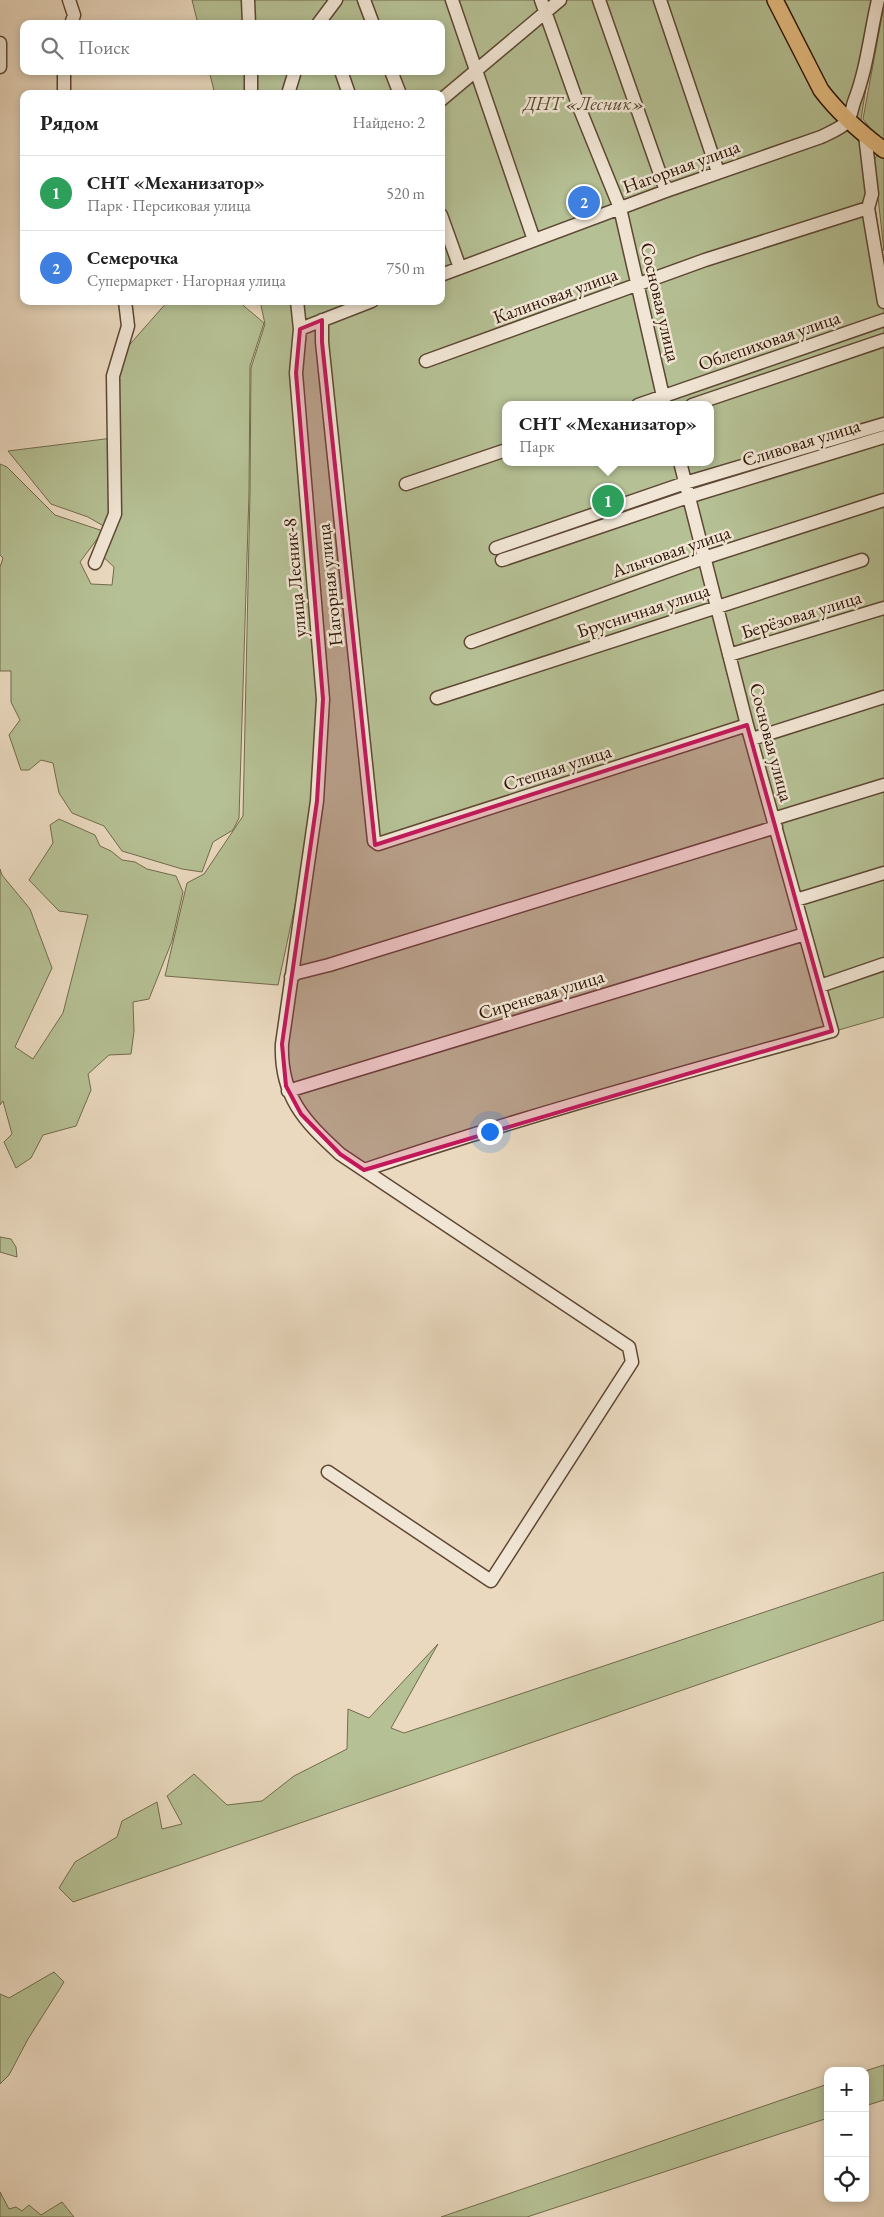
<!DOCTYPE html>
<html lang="ru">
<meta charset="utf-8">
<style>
:root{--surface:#fff;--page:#f2f2f2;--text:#222;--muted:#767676;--line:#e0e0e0;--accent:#8f2418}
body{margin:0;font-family:"EB Garamond",serif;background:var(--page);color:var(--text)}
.controls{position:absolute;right:15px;bottom:15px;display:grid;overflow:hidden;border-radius:10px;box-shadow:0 2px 8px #0003}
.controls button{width:45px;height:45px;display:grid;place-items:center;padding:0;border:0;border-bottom:1px solid var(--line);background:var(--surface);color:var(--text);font:25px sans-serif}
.you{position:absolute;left:489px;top:1131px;width:18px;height:18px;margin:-12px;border:4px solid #fff;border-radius:50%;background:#1a73e8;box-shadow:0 0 0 8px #1a73e833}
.badge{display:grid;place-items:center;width:32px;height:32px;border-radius:50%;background:var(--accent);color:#fff;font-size:16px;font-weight:700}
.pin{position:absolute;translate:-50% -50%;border:2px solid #fff;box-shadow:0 1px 5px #0006}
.popup{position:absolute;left:502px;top:401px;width:212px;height:65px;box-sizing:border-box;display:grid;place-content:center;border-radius:10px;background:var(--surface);filter:drop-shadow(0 1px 4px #0005);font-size:16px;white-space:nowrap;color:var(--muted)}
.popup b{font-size:19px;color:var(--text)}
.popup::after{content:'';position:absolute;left:50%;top:100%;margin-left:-10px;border:10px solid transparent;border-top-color:var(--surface)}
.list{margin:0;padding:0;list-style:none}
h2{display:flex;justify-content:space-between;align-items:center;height:65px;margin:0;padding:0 20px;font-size:21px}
h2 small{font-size:16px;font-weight:400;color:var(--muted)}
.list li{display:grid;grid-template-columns:32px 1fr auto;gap:15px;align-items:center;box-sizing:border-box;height:75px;padding:0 20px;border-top:1px solid var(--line)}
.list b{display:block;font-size:19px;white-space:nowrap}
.list p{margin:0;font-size:16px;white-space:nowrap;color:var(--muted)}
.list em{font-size:16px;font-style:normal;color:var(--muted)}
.icon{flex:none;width:28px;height:28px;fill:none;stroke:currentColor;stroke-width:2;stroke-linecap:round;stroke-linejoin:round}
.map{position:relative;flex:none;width:884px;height:2217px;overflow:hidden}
.search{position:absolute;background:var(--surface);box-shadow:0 2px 8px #0003;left:20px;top:20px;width:425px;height:55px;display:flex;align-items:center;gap:12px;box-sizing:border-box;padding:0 18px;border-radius:10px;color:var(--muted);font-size:19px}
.panel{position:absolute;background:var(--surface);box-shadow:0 2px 8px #0003;left:20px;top:90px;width:425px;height:215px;border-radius:10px}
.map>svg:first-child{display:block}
.green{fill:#b5c094;stroke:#726b4c;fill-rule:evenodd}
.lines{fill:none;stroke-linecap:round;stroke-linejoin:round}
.minor-casing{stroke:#5e4734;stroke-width:15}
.major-casing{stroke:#301605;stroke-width:18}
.minor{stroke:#f1e6d5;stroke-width:12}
.major{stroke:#e5bc80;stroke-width:15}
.marked{fill:#c2185b;fill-opacity:0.2;stroke:#c2185b;stroke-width:4;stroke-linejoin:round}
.labels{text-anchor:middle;stroke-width:5;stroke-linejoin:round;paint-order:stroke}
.park-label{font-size:19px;font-style:italic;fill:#584930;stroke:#f1e6d5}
.street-label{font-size:19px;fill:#301605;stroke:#f1e6d5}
</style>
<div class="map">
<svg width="884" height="2217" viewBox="0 0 884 2217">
<rect width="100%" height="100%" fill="#ead9bf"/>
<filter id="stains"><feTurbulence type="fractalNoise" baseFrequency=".004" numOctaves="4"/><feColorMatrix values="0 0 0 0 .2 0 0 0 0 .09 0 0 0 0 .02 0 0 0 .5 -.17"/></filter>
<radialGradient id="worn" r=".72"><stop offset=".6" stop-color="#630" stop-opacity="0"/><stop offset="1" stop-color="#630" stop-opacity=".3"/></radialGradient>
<!-- green -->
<path class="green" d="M192,0H880L861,119L873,156L875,207L884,268V1017L364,1166L333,1148L298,1105L284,1054L306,854L278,985L165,976L187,883L204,874L243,816L250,494L251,368L265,324L260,301H441V94H215L209,71H441V24H198ZM506,405H710V462H506Z
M884,5V251L874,161L882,143L863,119Z
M168,301H238L264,323L250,366L249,493L239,818L233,830L213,842L202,872L182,869L122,851L104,826L72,813L59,793L53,763L41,760L29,770H21L9,735L20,720L11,702V671H0V567L3,558L0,555V464L7,467L55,515L103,531L80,562L91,584L112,585L114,567L100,554L114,532L88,517L51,504L8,451L113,438L117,359Z
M59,819L95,835L100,846L111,851L122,860L135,862L147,869L176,876L183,892L172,941L149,999L133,1002L134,1031L131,1054L109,1055L88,1074L91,1090L76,1126L43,1135L31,1158L16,1168L4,1142L12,1134L3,1101L0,1105V869L2,875L30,909L52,968L15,1047L33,1059L63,1013L88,915L59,911L29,880L53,843L50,825Z
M0,1237L11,1239L16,1247L17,1257L0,1252Z
M884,1572V1620L73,1902L59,1888L75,1862L117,1837L122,1821L157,1802L162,1829L182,1824L167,1796L194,1774L227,1805L262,1801L294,1776L347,1749L348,1709L369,1718L438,1644L391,1728L404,1733Z
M54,1972L64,1982L28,2039L9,2075L0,2084V1994L9,1998Z
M884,2065V2100L865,2106V2071Z
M828,2084V2118L527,2217H441Z
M0,2192L9,2209L16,2207L22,2211L29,2205L41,2215L62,2202L74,2217H0Z"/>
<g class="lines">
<!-- minor casing -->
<g class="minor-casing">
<path id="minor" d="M69,0L74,15L71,24
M248,0L249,24
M364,0L373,24
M452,0L534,240
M541,0L579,107L620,208L665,405
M599,0L666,191
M660,0L718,172
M318,24L336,0
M0,43V67
M64,71V94
M251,71V94
M341,71L349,94
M391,71L400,94
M288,94L295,71
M441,100L560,0
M865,135L872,194L868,208L884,302
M441,215L460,268
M441,275L666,191L821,137C829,133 842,128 848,121C851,116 852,108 854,102C867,69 870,34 878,0
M297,301L300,329L296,373L323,699L317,801L282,1044C280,1096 304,1121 340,1154L629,1347L632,1362L491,1581L328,1472
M322,320V342L374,841L378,844L747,725
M300,329L372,301
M426,361L705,260L868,208
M638,405L884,320
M692,405L884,340
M406,484L506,450
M496,548L685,483L884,424
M502,560L688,497L884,437
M95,563L115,514L113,376L128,326L125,301
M471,642L704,558L884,500
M729,655L884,608
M437,698L862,560
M752,739L884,697
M773,819L884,785
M796,900L884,873
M291,977L297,973L329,965L776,827
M820,986L884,964
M288,1091L805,934
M364,1170C518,1118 675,1075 832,1031L747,725L680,462"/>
</g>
<!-- major casing -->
<g class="major-casing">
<path id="major" d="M775,0L821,90C839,114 860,132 884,150"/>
</g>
<!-- minor -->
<use href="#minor" class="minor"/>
<!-- major -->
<use href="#major" class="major"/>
</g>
<!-- marked area -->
<path class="marked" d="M322,320V342L375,845L747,725L832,1031L364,1170L340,1154L301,1114L286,1086L282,1044L317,801L323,699L296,373L300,329Z"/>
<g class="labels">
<!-- park labels -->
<g class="park-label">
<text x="584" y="110">ДНТ «Лесник»</text>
</g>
<!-- street labels -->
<g class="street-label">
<text transform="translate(681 166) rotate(-20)" y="7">Нагорная улица</text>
<text transform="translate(555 295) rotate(-20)" y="7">Калиновая улица</text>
<text transform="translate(661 302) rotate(77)" y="7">Сосновая улица</text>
<text transform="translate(769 340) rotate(-19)" y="7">Облепиховая улица</text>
<text transform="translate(801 442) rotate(-17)" y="7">Сливовая улица</text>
<text transform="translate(671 551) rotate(-19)" y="7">Алычовая улица</text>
<text transform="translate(294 578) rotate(-95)" y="7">улица Лесник-8</text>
<text transform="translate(329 585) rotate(-96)" y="7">Нагорная улица</text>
<text transform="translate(643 610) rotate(-18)" y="7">Брусничная улица</text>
<text transform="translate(801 614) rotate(-17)" y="7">Берёзовая улица</text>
<text transform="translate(772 742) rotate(75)" y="7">Сосновая улица</text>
<text transform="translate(557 767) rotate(-18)" y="7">Степная улица</text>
<text transform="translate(541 994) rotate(-17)" y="7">Сиреневая улица</text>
</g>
</g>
<rect width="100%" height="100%" filter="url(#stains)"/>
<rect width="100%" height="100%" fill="url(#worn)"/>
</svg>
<div class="controls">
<button>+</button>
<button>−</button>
<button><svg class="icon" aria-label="locate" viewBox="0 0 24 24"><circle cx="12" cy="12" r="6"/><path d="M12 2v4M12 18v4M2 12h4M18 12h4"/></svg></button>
</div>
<div class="you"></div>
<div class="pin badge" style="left:608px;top:501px;background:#2e9e5b">1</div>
<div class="popup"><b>СНТ «Механизатор»</b>Парк</div>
<div class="pin badge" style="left:584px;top:202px;background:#3f7fe0">2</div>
<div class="search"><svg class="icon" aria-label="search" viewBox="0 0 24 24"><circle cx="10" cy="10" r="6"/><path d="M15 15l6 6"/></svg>Поиск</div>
<section class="panel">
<h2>Рядом<small>Найдено: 2</small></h2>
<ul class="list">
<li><span class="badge" style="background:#2e9e5b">1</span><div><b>СНТ «Механизатор»</b><p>Парк · Персиковая улица</p></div><em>520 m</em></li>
<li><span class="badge" style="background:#3f7fe0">2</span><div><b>Семерочка</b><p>Супермаркет · Нагорная улица</p></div><em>750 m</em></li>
</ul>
</section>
</div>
